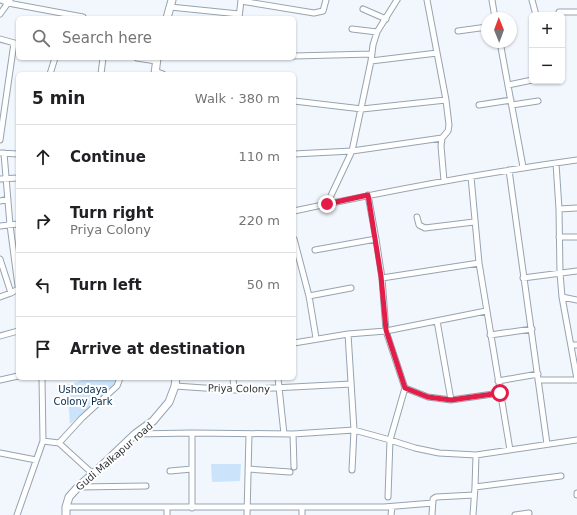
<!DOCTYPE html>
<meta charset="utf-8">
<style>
:root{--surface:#fff;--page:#f6f6f6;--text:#202124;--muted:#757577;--line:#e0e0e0}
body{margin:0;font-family:"DejaVu Sans",sans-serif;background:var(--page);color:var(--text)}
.controls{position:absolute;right:12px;top:12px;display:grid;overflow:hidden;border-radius:6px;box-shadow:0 1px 3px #0004}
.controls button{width:36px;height:36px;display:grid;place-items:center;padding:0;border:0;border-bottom:1px solid var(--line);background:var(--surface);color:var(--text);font:20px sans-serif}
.compass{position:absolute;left:481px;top:12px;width:36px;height:36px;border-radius:50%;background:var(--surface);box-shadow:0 1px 3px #0004;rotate:359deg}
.stop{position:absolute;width:12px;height:12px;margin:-9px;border:3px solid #e11d48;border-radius:50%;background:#fff}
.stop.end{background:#e11d48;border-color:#fff;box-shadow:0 1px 4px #0008}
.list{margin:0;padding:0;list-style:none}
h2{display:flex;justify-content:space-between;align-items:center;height:52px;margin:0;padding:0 16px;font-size:17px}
h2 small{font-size:13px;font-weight:400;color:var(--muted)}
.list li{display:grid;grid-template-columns:26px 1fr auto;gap:12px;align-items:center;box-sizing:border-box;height:64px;padding:0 16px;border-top:1px solid var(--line)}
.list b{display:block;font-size:15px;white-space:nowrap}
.list p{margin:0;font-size:13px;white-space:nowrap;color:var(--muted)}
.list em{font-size:13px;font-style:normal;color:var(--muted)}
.icon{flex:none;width:22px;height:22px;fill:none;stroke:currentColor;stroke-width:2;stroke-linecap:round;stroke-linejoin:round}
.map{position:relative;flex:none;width:577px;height:515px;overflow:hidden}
.search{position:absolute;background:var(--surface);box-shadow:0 1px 3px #0004;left:16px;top:16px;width:280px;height:44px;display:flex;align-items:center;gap:10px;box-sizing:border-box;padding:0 14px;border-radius:6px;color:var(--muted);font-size:15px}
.panel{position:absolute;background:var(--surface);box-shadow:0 1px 3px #0004;left:16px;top:72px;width:280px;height:308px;border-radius:6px}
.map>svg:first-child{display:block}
.green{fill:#cbe4fc}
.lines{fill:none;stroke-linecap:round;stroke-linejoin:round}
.street-casing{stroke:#96a4b1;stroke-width:7}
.secondary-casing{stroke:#96a4b1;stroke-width:9}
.street{stroke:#fff;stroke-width:5}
.secondary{stroke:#fff;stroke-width:7}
.route{stroke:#e11d48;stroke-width:5}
.labels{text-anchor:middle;stroke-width:4;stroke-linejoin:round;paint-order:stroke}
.street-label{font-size:10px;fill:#2c3237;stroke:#fff}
.park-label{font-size:10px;fill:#042c4b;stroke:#fff}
</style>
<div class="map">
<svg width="577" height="515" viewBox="0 0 577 515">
<rect width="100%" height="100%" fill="#f1f7fd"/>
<!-- green -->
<path class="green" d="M90,378H120L117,386L70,424L67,385Z
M211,464H241L240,481L212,482Z"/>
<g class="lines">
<!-- street casing -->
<g class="street-casing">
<path id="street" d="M1,0L8,3L83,17
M427,0L446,100L449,125L448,131L442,138L441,146L444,181
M492,0L495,18
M532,0L536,15
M241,1L314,13L323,11L326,0
M170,7L239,14
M363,9L386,19
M559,12H577
M0,14L10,0
M239,18L241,0
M352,29L377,32
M458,31L487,27
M0,39L18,44
M500,42L523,167
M294,56L372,54
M137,58L156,61
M371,61L437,53
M155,71L163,74
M50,74L55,58
M101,74L103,58
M508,85L532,80
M294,101L362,109L446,100
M479,105L511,100
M512,105L538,101
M0,140L14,43
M0,153L18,154
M4,153L10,225L18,286
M294,154L352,151L442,138
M556,163L559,209L560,273L562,297L577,379
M509,170C521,261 535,352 547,444
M471,177L479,263L510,450
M0,179L18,178
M368,195L376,239L382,278L386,331L405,388L390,440L388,497
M0,201L8,199
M327,204L352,151L371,61L373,45L377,32L397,0
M559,209L577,208
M294,211C388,191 482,173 577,160
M417,217L419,225L425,228L474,222
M0,226L18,224
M559,237H577
M294,239L309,296L316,338
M315,250L376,239
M0,259L11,293
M382,278L479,263
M523,278L577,271
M309,296L351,288
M0,297L11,293L18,289
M562,297L577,300
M437,321L451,400
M348,334L354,430L352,470
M490,335L532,329
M0,336L18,331
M294,343L348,334L386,331L486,311
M571,345H577
M233,378L234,390
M278,378L284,434
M0,380L18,376
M538,380H577
M498,381L538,374
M175,386L234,390L351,384
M405,388L428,397L451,400L500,393
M192,433V508
M135,434L192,433L293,434L354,430L390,440L415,448L439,453L476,455L577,440
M293,434L294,467
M43,441L59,443L93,474
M59,443L82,418L117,386L120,378
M0,453L36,460
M248,469L290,472
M170,471L192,469
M79,487L146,486
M475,487L561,476
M577,495V493
M66,507H384L433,503
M302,507V515
M17,515L43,441L42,378
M167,515V507
M247,515L249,434
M391,515L392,507
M432,515L433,499L436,497L474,495
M473,515L475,487L476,455
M515,515L529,513"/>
</g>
<!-- secondary casing -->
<g class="secondary-casing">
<path id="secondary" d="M167,18L172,0
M155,74L157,58
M66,515V507L69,497L78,487L94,473L135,434L153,421L169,402L175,386L176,378"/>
</g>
<!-- street -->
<use href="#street" class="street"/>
<!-- secondary -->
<use href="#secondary" class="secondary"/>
</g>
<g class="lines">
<!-- route -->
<path class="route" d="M327,204L368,195L381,276L386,330L405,388L428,397L451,400L500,393"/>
</g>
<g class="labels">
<!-- street labels -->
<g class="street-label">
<text transform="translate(239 388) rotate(1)" y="4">Priya Colony</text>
<text transform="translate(114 456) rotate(-41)" y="4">Gudi Malkapur road</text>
</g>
<!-- park labels -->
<g class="park-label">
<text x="83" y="393">Ushodaya<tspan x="83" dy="12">Colony Park</tspan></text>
</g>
</g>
</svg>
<div class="controls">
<button>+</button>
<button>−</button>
</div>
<svg class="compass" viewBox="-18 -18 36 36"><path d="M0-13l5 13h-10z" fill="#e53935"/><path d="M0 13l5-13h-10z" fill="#757577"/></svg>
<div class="stop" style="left:500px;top:393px"></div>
<div class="stop end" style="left:327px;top:204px"></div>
<div class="search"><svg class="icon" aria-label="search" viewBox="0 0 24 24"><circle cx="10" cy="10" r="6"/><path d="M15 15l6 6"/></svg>Search here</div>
<section class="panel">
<h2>5 min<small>Walk · 380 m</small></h2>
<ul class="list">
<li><svg class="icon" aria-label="ahead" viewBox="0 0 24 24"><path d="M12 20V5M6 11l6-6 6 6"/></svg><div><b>Continue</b></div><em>110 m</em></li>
<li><svg class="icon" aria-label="right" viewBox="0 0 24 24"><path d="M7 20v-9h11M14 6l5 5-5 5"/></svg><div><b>Turn right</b><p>Priya Colony</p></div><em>220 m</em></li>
<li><svg class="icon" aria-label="left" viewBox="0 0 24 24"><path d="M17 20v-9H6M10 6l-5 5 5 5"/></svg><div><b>Turn left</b></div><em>50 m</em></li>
<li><svg class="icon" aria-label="arrive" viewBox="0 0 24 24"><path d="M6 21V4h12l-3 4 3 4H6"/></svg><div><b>Arrive at destination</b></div></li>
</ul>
</section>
</div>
